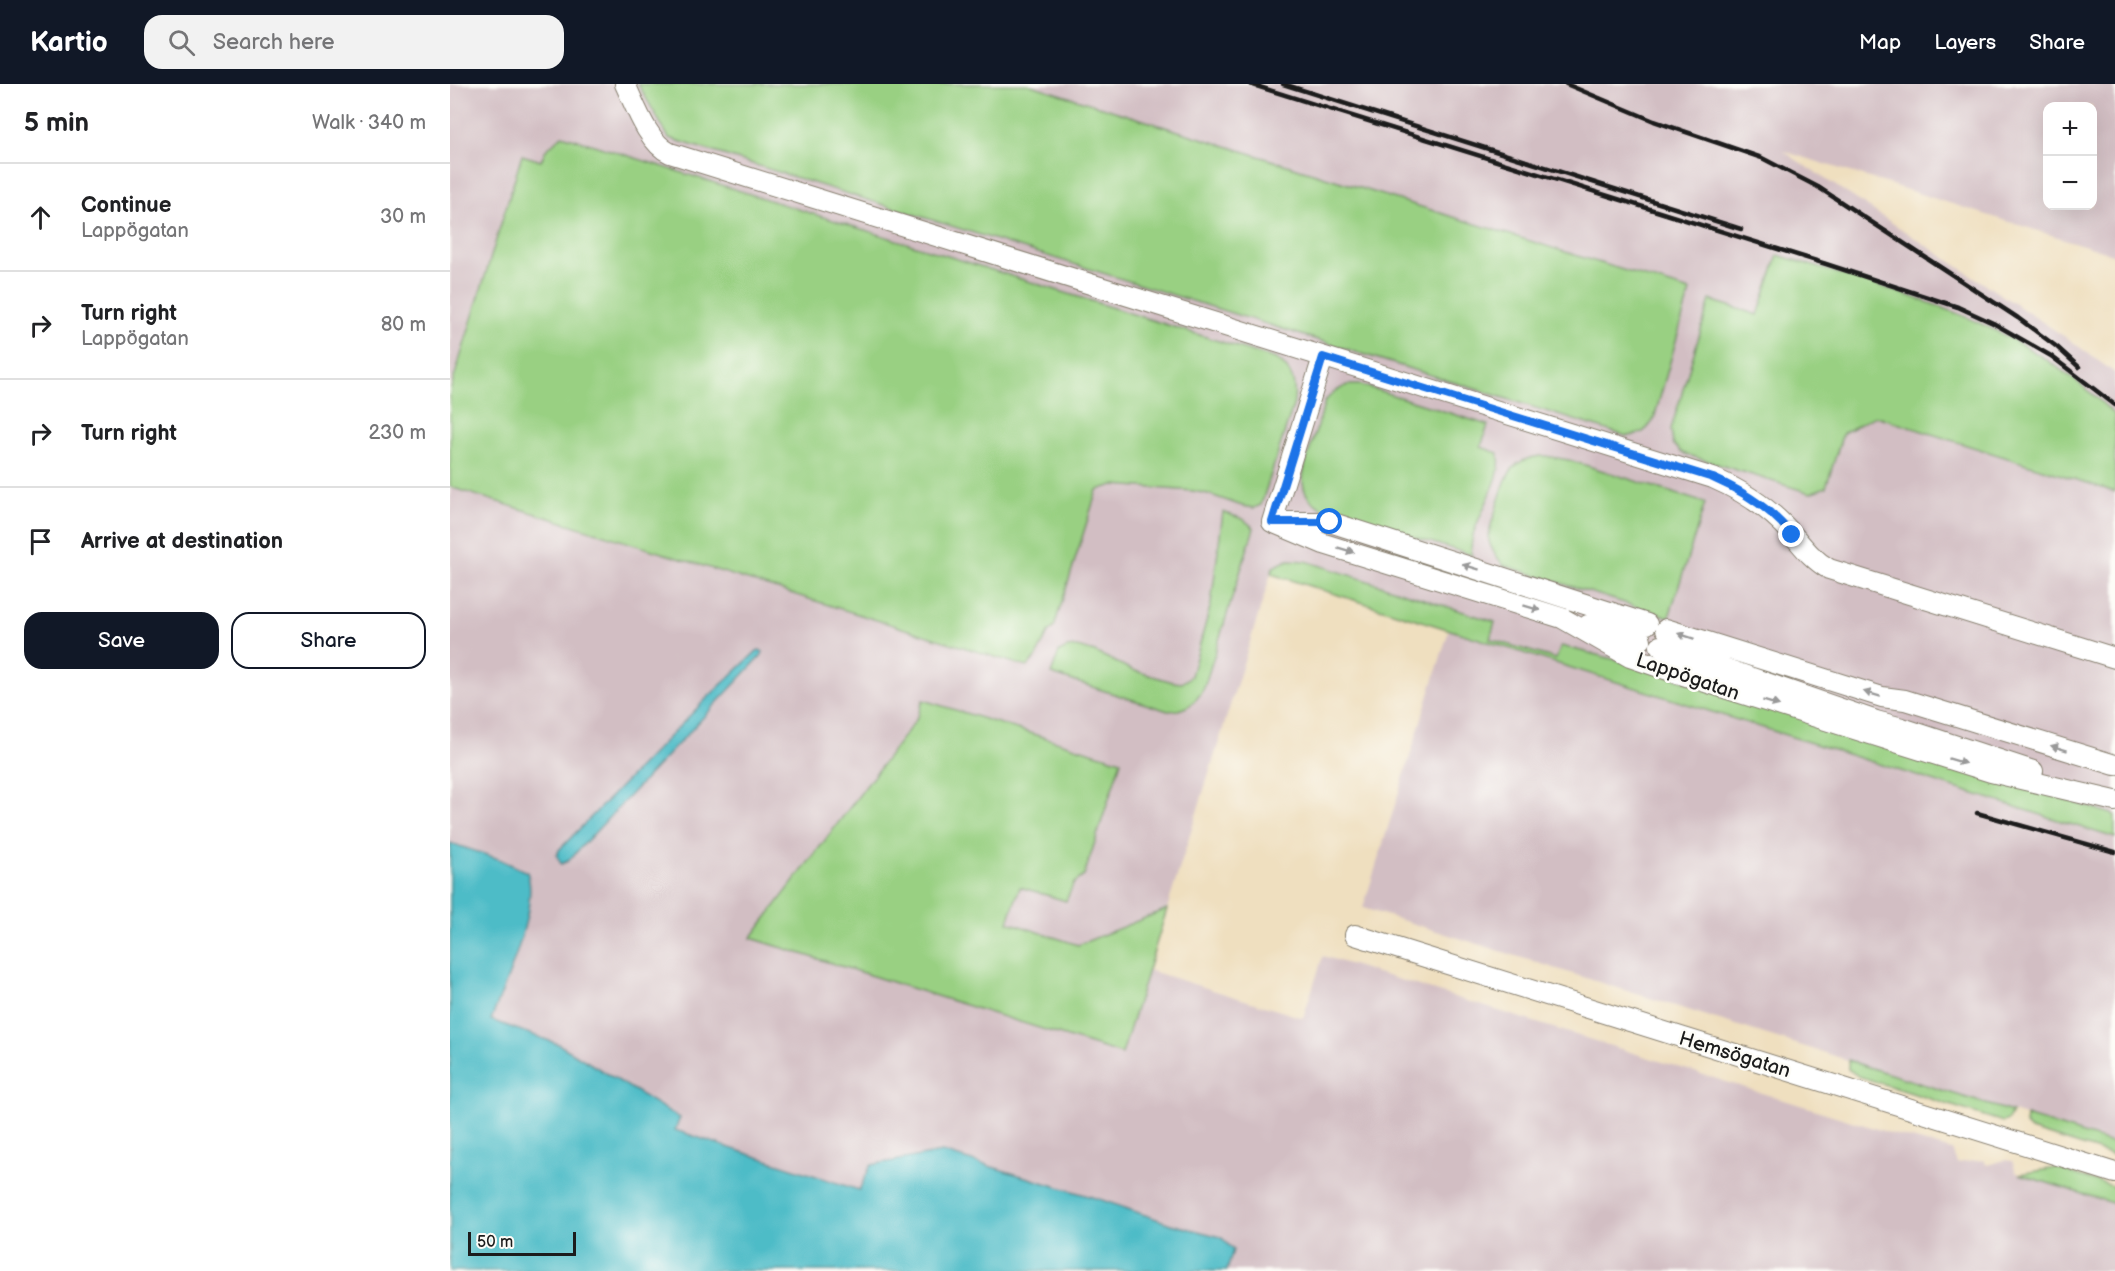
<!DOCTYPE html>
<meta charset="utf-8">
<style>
:root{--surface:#fff;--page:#f2f2f2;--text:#202124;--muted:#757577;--line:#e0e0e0;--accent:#111827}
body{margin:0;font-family:"Balsamiq Sans",sans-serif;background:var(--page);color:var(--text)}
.controls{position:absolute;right:18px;top:18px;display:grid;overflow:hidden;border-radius:12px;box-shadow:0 6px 24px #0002}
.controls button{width:54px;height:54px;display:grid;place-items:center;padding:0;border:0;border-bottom:2px solid var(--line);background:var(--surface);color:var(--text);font:30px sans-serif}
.scale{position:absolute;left:18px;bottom:15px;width:108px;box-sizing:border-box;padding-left:6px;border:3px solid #1c1c1c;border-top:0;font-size:16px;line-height:21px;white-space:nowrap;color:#1c1c1c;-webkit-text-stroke:4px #fdfcf7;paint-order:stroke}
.stop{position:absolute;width:18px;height:18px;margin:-14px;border:4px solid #1a73e8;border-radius:50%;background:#fff}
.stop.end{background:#1a73e8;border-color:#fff;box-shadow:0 2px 6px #0008}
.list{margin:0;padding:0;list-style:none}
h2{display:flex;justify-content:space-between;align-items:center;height:78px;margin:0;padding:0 24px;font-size:26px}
h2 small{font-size:20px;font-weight:400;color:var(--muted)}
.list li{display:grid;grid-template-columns:39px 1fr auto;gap:18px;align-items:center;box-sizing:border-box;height:108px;padding:0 24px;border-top:2px solid var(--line)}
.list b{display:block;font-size:22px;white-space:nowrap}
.list p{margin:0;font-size:20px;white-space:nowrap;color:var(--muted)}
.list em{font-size:20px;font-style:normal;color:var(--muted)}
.actions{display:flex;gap:12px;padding:18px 24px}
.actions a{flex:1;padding:14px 0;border:2px solid var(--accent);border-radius:18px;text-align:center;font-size:21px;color:var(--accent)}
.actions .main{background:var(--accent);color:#fff}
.icon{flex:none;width:33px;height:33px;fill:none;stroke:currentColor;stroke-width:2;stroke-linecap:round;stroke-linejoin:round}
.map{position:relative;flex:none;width:1665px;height:1187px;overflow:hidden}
header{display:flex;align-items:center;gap:36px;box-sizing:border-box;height:84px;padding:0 30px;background:var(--accent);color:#fff}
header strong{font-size:28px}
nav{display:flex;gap:33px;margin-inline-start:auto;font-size:21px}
.search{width:420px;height:54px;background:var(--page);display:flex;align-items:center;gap:15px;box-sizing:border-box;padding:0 21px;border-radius:18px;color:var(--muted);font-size:22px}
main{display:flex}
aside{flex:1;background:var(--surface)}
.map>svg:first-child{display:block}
.industrial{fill:#d2bec3;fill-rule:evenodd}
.green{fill:#99d082;stroke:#5a764f;stroke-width:1.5}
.water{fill:#4ebcc7;stroke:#356c72;stroke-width:1.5}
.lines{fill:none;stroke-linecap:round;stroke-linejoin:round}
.minor-casing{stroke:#867e6e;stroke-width:22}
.minor{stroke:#fff;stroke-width:20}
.rail{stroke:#1c1c1c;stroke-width:4.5}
.oneway{fill:#999}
.route{stroke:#1a73e8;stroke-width:8}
.labels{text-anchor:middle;stroke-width:5;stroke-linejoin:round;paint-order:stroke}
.street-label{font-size:20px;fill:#1c1c1c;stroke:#fdfcf7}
</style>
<header>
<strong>Kartio</strong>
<div class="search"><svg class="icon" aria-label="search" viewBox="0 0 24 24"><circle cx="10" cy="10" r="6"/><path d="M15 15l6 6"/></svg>Search here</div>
<nav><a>Map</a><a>Layers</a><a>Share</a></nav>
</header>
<main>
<aside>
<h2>5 min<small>Walk · 340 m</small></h2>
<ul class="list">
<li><svg class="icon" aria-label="ahead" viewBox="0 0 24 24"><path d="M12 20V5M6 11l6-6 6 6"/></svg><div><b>Continue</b><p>Lappögatan</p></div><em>30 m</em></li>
<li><svg class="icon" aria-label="right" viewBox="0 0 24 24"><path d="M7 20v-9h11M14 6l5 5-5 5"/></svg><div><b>Turn right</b><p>Lappögatan</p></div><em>80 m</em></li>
<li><svg class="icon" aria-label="right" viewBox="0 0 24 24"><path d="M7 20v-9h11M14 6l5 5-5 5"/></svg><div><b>Turn right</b></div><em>230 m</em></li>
<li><svg class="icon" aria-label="arrive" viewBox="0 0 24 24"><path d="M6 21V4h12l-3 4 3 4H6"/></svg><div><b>Arrive at destination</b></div></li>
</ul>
<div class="actions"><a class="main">Save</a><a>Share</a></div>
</aside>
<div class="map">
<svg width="1665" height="1187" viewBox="0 0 1665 1187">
<rect width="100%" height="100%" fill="#fdfcf7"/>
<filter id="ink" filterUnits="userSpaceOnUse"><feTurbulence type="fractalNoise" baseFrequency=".0167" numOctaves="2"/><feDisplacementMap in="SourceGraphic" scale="12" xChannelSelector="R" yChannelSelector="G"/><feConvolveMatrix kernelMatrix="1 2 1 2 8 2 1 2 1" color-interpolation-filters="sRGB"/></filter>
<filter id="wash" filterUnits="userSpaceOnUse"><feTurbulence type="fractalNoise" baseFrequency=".008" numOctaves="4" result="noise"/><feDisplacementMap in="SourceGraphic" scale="24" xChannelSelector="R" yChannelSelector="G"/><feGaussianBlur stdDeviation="1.35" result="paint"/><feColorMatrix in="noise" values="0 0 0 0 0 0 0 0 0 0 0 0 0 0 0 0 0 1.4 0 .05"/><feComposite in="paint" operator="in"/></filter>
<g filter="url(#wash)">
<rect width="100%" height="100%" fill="#efdfbf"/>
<!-- industrial -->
<path class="industrial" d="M0,0H1665V171L1333,67L1621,257L1665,289V1060L913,824L999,546L821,490L698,886L853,934L873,872L1443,1050L1502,1066L1507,1079L1533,1076L1537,1081L1555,1076L1562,1077L1566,1088L1665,1120V1187H777L783,1166L721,1140L652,1116L492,1068L409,1106L225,1046L230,1034L108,960L40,936L56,900L50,775L0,759ZM1598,22H1642V122H1598Z"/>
<!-- green -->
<path class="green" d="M188,0H578L1240,207L1204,335C1197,347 1190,352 1176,352L219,54Z
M112,51L826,275C843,286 846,300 844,319L811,421L804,424L792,422L758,410L743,407L664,401L647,406L604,543L598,549L586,573L577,583L0,403V307L72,71L91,77L95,67Z
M1328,171C1391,191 1456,208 1516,233C1570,256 1623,290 1665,331V408L1425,332L1393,349L1376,403L1360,409L1232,369L1223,360L1221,345L1260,216L1308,231Z
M897,301H911L1038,341L1031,363L1048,369C1058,395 1015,443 1022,471L876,426C844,412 852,389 861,362C866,347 871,332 875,317L884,308Z
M1095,372L1119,376L1255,419L1219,533L1053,481C1047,473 1041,466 1039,457C1038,446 1043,435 1046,425C1056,395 1058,373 1095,372Z
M773,428L793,435L804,444L754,604C745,620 736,627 718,627L601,590L609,568L617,564L627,563L645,568L682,586L723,598L732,599L741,592L761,520Z
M838,476L856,477L1045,538L1040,555L1106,575L1111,562L1175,578L1665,731V754L821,490L823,483Z
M473,616L671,677L634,792L624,799L616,817L570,803L558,838L628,861L717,825L672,970L301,854L466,636Z
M1398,976L1418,983L1562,1028L1558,1036L1553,1038L1408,992L1398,985Z
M1576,1032L1665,1060V1072L1581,1046L1575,1040Z
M1606,1084L1665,1103V1120L1569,1090Z"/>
<!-- water -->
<path class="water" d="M310,566L313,568L311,572L118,777L111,780L107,772L109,766L255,616L307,567Z
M0,759L49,775L77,788C90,823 54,902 41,936L108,960L230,1034L225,1046L409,1106L421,1081L492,1068L652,1116L721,1140L771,1153L783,1166L777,1187H0Z"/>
</g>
<g filter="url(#ink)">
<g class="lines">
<!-- minor casing -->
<g class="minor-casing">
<path id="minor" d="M175,0C185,21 198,59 220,69L1263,394C1288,405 1313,420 1333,440C1348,455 1359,474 1379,485L1665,574
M822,438L874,460L1112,534L1180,573L1230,590L1541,688L1665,717
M822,438L873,273
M833,438H880L1197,540
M1138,541L1191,556
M1216,545L1432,613L1455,616L1665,681
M1210,562L1426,637L1452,644L1583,687
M905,851L1665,1089"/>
</g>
<!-- minor -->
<use href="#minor" class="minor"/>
<!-- rail -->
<path class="rail" d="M800,0L1376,180L1508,223L1543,239L1601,272L1665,321
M833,0L1291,145
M1116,0L1204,37L1312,74L1368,103L1568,234L1607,263L1629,283
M1527,729L1665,768"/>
</g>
<!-- one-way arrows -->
<defs><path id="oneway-solid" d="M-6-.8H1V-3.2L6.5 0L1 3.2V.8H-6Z" transform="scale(1.5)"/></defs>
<g class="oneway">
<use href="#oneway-solid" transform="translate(896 466) rotate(17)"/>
<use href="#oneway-solid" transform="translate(1021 483) rotate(-163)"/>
<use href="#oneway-solid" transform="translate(1082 524) rotate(17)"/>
<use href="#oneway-solid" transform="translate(1236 552) rotate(-162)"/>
<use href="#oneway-solid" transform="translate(1422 610) rotate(-163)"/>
<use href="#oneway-solid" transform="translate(1321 619) rotate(17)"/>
<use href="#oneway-solid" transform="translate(1609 664) rotate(-163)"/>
<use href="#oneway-solid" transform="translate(1507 677) rotate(17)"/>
</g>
</g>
<g class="lines" filter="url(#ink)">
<!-- route -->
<path class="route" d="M880,438H822L873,273L1263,394C1293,407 1322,426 1342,451"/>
</g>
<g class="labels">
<!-- street labels -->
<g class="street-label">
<text transform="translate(1238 592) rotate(19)" y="7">Lappögatan</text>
<text transform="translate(1285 970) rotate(17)" y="7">Hemsögatan</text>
</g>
</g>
</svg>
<div class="controls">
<button>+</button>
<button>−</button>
</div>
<div class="scale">50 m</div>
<div class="stop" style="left:880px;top:438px"></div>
<div class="stop end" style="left:1342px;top:451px"></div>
</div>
</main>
